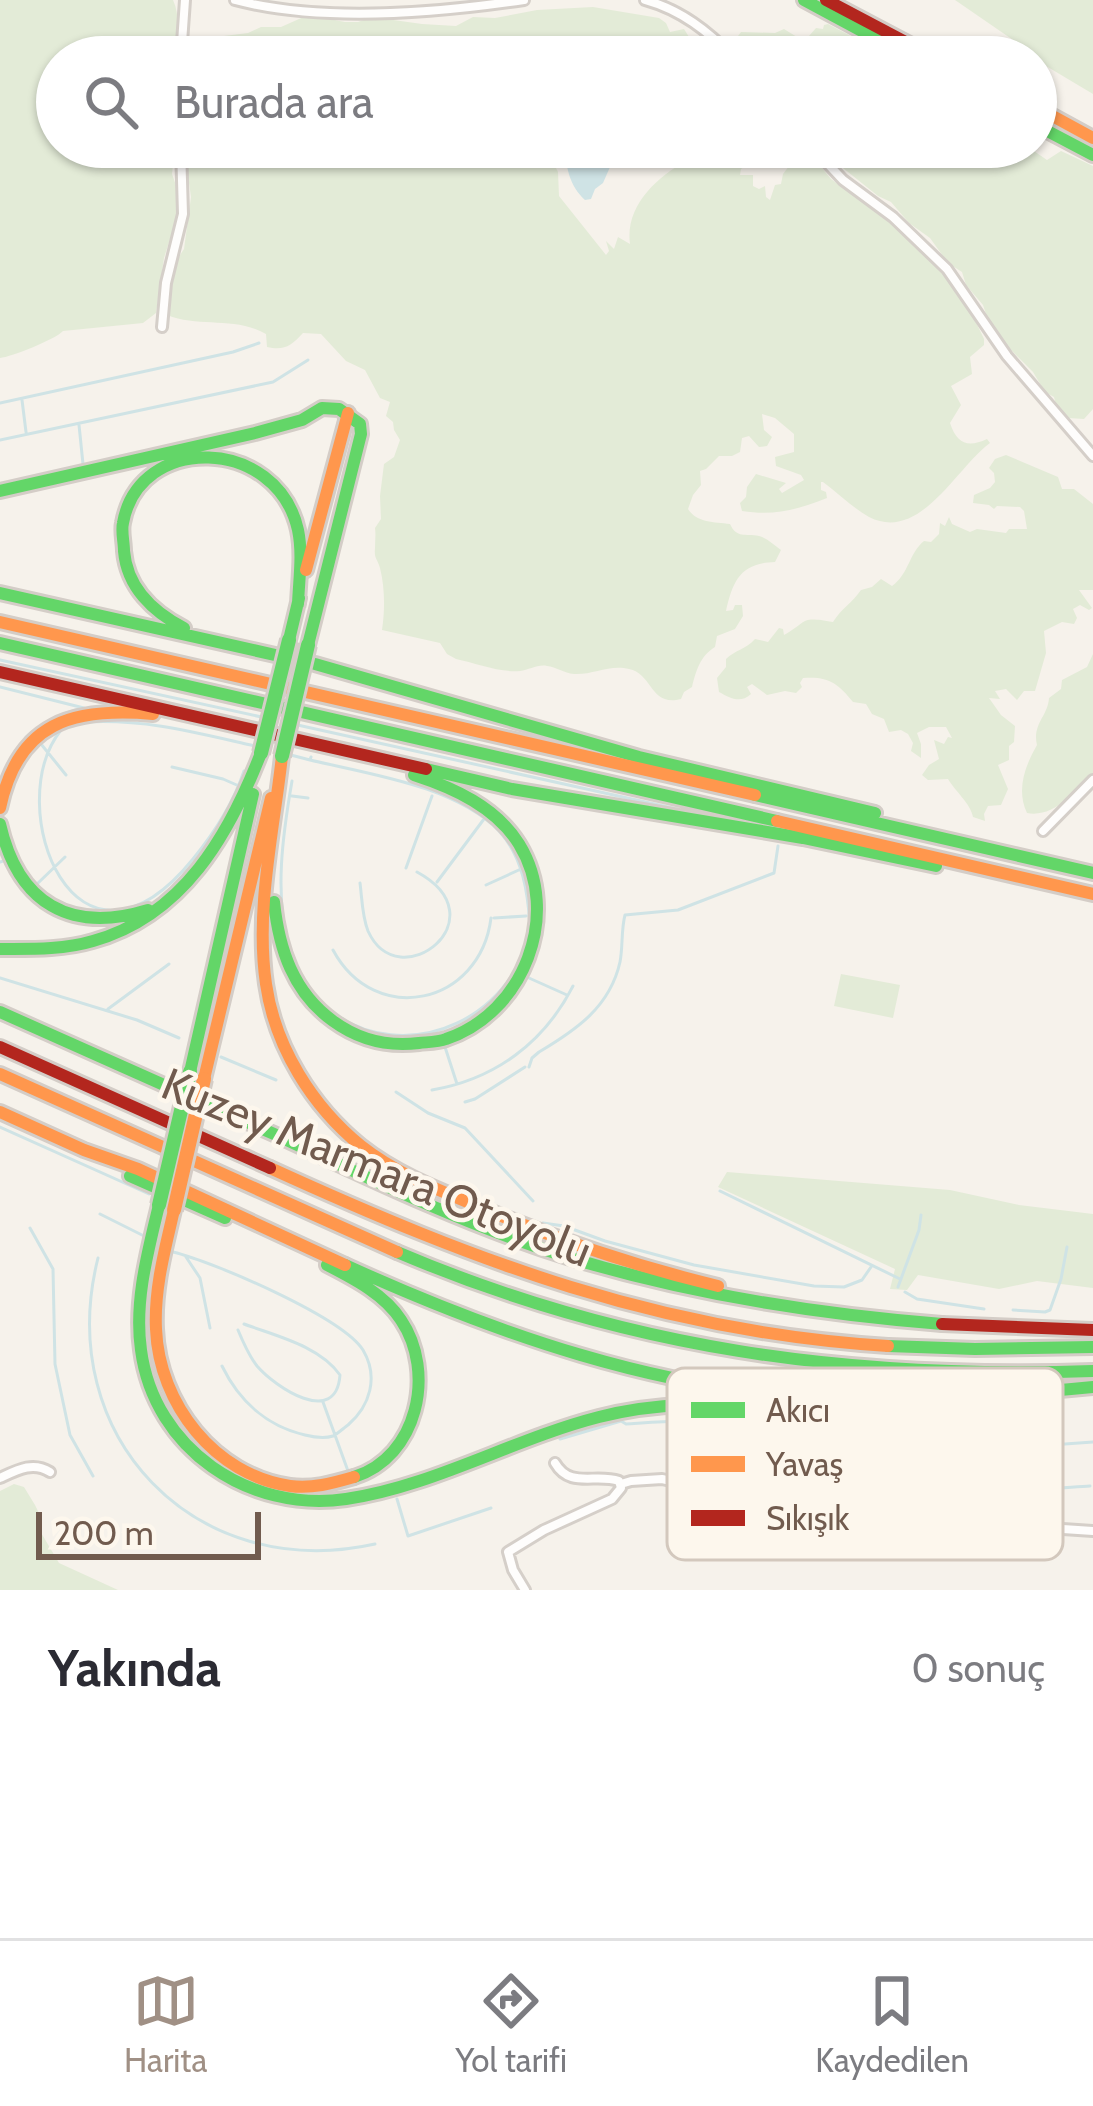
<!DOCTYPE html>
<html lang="tr">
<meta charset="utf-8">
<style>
:root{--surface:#fff;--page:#f7f7f7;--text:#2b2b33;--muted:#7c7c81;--line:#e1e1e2;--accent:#a09085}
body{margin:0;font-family:Cabin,sans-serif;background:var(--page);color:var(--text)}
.scale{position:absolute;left:36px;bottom:30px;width:225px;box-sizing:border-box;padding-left:12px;border:6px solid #715b4e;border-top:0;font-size:33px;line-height:42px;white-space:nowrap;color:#715b4e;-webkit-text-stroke:9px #fdf7ed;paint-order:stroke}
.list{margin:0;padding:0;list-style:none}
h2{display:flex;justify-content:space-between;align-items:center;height:156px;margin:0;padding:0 48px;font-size:51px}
h2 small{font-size:39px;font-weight:400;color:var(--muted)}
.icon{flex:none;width:66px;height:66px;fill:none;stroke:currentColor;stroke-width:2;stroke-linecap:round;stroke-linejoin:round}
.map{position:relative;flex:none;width:1093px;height:1590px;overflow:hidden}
.search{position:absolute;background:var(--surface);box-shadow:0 3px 9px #0004;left:36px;right:36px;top:36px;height:132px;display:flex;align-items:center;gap:30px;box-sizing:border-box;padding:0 42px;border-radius:66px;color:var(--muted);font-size:45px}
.sheet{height:348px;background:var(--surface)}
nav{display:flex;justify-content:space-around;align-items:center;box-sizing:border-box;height:168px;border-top:3px solid var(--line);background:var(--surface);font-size:33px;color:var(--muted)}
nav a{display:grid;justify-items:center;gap:6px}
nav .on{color:var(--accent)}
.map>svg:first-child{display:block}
.green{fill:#e3ebd7}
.water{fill:#cfe3e5}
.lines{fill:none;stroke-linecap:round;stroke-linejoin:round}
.stream{stroke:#cfe3e5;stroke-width:3}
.street-casing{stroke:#d5cfc9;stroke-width:14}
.fast-casing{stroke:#d4cdc7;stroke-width:18}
.slow-casing{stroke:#d4cdc7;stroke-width:18}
.jam-casing{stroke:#d4cdc7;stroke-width:18}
.street{stroke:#fefdfc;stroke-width:8}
.fast{stroke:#63d668;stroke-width:12}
.slow{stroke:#ff974d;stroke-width:12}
.jam{stroke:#b3261e;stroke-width:12}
.fast-bridge-casing{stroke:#d4cdc7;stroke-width:20;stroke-linecap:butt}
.slow-bridge-casing{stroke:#d4cdc7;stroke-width:20;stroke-linecap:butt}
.fast-bridge{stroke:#63d668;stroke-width:14}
.slow-bridge{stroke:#ff974d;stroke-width:14}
.labels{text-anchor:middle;stroke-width:9;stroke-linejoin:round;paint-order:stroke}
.street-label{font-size:45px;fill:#715b4e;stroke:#fdf7ed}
.key{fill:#fdf7ed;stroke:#d3c8bd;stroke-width:3}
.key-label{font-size:33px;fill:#715b4e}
</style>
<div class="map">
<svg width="1093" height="1590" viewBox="0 0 1093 1590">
<rect width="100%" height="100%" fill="#f6f2eb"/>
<!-- green -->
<path class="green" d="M0,0H173C181,17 177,39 174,57H57V147H175L172,174L178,191V214L164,258L156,313L143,323L63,331C56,339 11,357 0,358Z
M955,0H1093V94L1036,60V57H1032L1016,42Z
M593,7L659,18L666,23L670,32L684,29L689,37V43L678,49L670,48L665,57H187V49L200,39L248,33L261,27H281L308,15L345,22H358L372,17L422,24L456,26L473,17L495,18L537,10Z
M828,24L891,57H751L738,36L741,32L775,33L784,29L797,37L809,36L816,28L823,29L824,25Z
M184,147H546L558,172L559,196L606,255L609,251L606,241L614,249L618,237L630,244C625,206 656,178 686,161V158L676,155L679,151L716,147L724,155L731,154L738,159L745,157L749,164L741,169L740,175H753V186L759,189L765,186L766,197L770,200L775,185L781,184L783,174L789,166L786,147H805L831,179L904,232L937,265L973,316L984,339V345L970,357L972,374L951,386L961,405L950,423C957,444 968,448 987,439L990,443C956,468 920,543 869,517C853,508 838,493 823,482H821V490L826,492L827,498C797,510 774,516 742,511L740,503L746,497L747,487L756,474L786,483L779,489L782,493L804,480L801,475L776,466L775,457L794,452V434L775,418L762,414L764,430L772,437L767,446L759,447L749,436L742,438L740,452L732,456H719L706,469L700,471L701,485L693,495L688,509C697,523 714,522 730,524C737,539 745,533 759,536C767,538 774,545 781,550L775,562C741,563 733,580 726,611L733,610L735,605H742L743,616L735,629L717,636L715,647C700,656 696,671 692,687L684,692L681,699C650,707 653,674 629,669C610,664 593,675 574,674C564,673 556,667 547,666C538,664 529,670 520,671C501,673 475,663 456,659L447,654L440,643L382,630C385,610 385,588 380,568C377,558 374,559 375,548C375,541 376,535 375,528L381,519L380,496L384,464L394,457L400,440L394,430L393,422L386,416L390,402L380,398L365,370L346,361L321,334L303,333C291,346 284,351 267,347L266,334C235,316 199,328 167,315C170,292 170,268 184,249L191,197Z
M825,147H1028L1047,160L1061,151L1093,166V409L1084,419L1068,418L1056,405L1054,397L1045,392L1033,372L1011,350L988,320L983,305L966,285L962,272L948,263L930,238L909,223L891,202L878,196L833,160Z
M1006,455L1058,477L1062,489H1074L1093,504V590H1079L1092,608L1089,610L1080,605L1073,609L1077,618L1074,624L1062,622L1044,631L1046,653L1035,691H1024L1017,700L1006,689L995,691L1000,699L989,698L1001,715L1015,726L1014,742L1009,746V760L998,765L1008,789L1001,805L988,806L984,814L985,821L973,817C971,804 955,791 948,779L928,780L922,775L929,765L939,759L934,740L944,744L948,737L952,738L946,727H929L917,733L921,744V758L911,751L913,743L908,734L901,730L889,732L884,719L872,714L866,704L853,702C838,683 828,676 803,678L800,683L802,687L796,693L785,691L767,695L752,684L747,687L751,694C740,704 730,698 719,692L717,678L726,667V659C735,650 745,650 755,639L768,642L779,628L783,629L784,635C809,621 799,616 833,622C841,609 852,603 861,590L872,587L881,579L892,586C909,574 909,553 924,541L931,542L939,534L940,523L945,526L949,517L952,524L970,532L977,529L1006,533L1009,529H1027L1024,511L1020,507L997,506L994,509L989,505L973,503L974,495L990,488L995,482L994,473L989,468L995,459Z
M1093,654V775C1074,792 1054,818 1027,813C1016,790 1025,766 1037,745C1032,724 1048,716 1049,698L1061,689L1062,680L1087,667Z
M841,974L900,985L893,1018L834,1006Z
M727,1172L950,1190L1019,1205L1093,1214V1288L1037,1281L999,1289L918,1275L907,1290L890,1289L895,1269L718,1187Z
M14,1484L24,1487L35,1505L42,1519L40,1531L59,1563L118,1590H0V1491Z"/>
<!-- water -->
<path class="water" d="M564,147H632L610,167L603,183L595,189L591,199L585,200C569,185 567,169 564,147Z"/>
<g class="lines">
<!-- stream -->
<path class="stream" d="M22,400L26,432
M0,403L233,352L259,343
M79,425L83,464
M0,440L273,382L308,360
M0,660L266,718
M0,687L84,708
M87,722C147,719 197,733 255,746
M293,724L677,809
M61,730C0,807 76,1003 193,859C215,832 233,804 244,771
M26,737C43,722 60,714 82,708
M41,744L66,775
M287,754L310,760L311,757
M310,760C369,774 456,786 499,831C523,857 528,893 530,926
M172,767L223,779L239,786
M292,781C283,833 274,895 289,947C320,1055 454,1064 513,974
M292,796L308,798
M0,862L3,861
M406,868L432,796
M437,882L484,819
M360,883C362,898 362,916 368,931C399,999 502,918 417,872
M37,884L65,857
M486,885L521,869
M494,918L526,916
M333,950C375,1028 480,1005 491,918
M517,966L525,947
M0,978L137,1020L179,1038
M529,978L567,995
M108,1009L169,964
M445,1047L457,1084
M221,1057L276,1080
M529,1067L532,1058L539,1052C576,1030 610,1007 620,962C623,947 621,930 625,915L678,910L774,873L778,846
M432,1090C495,1079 544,1043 573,986
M396,1092L428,1113L465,1128L533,1201
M465,1102L475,1099L525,1067
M0,1127L149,1194
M720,1191L900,1279
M100,1214L144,1236
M543,1223L564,1226L605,1241L694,1265L814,1286L844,1287L862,1280L871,1267
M30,1228L53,1269L55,1364L70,1435L93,1476
M173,1252C214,1262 342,1317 363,1350C379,1377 370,1406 348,1425C345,1427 336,1435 333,1436C324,1439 313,1437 305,1435C267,1426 239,1401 222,1366
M186,1257L200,1278L210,1328
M98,1258C53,1436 195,1584 375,1544
M898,1287L919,1230L921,1215
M905,1292L917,1299L984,1309
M1013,1310L1045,1312L1050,1310L1061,1279L1067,1247
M238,1330C243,1342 249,1356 257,1366C275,1387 336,1428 340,1375C320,1346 276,1336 244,1324
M323,1402L348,1471
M760,1427L797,1437
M798,1434L824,1427L866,1423C894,1438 914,1463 941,1480C969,1498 1055,1488 1090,1486
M560,1439L621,1421L626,1424C659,1422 693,1419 726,1423C747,1425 763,1437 784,1434
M904,1448L936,1453L1093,1442
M785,1478L801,1429
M397,1499L408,1536L491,1508"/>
<!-- street casing -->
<g class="street-casing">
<path id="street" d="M235,0C322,23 436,13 524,0
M645,0C681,10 708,31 733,57
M181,57L185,0
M812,147L843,180L893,217L947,269L1007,356L1093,456
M162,327L166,283L183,214L181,147
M1043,831L1093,780
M0,1478C17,1470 33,1461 50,1472
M621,1484L631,1481L662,1479L697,1487L720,1499L732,1500L779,1492L1033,1527L1093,1531
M525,1590L513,1570L508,1552L544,1530L612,1499L621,1488L619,1481C595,1473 570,1489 555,1463"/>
</g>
<!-- fast casing -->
<g class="fast-casing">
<path id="fast" d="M804,0L910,57
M1036,125L1093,155
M0,491L255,433L302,420L322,408L339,409L360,424L361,434L308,645
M0,593L315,664L639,757L875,813
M184,628C153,612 127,587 124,551C124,542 121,531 123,523C139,433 277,436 298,530C303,554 299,579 298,604
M289,640L299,598
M0,643L777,821
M426,769L512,789L803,838L936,866
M755,795L1093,873
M0,824C18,903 70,934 148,910
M274,902C279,949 293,992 333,1021C359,1040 387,1047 419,1043C428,1042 438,1042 446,1039C524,1013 562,914 519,844C496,807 454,788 414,775
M0,949C31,949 63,950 93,941C183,916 229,835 261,753
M0,1012C91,1053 183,1093 274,1134C370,1179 466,1225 567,1257C689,1294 815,1314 942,1324
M190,1072L253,794
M130,1176L225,1218
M159,1205C148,1251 134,1302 141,1350C154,1449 249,1513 346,1499C434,1486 513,1439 599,1417C667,1399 738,1404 808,1405
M397,1252C625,1349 847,1379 1093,1371
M327,1265C354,1279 384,1294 401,1320C436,1372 418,1457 354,1477
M345,1265C499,1335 658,1390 828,1399C917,1403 1005,1395 1093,1387
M888,1346L975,1349L1093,1347"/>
</g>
<!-- slow casing -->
<g class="slow-casing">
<path id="slow" d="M1036,107L1093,138
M306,570L348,413
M0,622L755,795
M282,756C274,830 255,909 266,984C275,1047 312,1106 361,1146C395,1173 436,1189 475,1205C554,1239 635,1266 718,1286
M0,808C18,722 73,707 153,714
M777,821L1093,894
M0,1074L397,1252
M204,1079L271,798
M0,1112L84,1150L138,1169L345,1265
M270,1168C476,1262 660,1332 888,1346
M174,1210C165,1249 154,1289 156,1329C159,1404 215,1475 290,1486C313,1489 333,1483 354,1477"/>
</g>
<!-- jam casing -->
<g class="jam-casing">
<path id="jam" d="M826,0L934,57
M0,672L426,769
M0,1047L270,1168
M942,1324L1093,1330"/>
</g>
<!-- street -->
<use href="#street" class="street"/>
<!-- fast -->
<use href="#fast" class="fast"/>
<!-- slow -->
<use href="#slow" class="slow"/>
<!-- jam -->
<use href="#jam" class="jam"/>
<!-- fast-bridge casing -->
<g class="fast-bridge-casing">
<path id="fast-bridge" d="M261,753L289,640
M282,756L308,645
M159,1205L190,1072"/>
</g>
<!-- slow-bridge casing -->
<g class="slow-bridge-casing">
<path id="slow-bridge" d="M174,1210L204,1079"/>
</g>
<!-- fast-bridge -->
<use href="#fast-bridge" class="fast-bridge"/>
<!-- slow-bridge -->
<use href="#slow-bridge" class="slow-bridge"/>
</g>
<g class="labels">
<!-- street labels -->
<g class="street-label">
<text transform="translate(377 1167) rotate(22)" y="16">Kuzey Marmara Otoyolu</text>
</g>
</g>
<!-- legend -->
<rect x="667" y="1368" width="396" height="192" rx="18" class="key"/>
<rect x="691" y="1402" width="54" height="16" fill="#63d668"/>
<rect x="691" y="1456" width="54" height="16" fill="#ff974d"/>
<rect x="691" y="1510" width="54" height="16" fill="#b3261e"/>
<g class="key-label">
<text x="766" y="1422">Akıcı</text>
<text x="766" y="1476">Yavaş</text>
<text x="766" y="1530">Sıkışık</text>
</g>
</svg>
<div class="scale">200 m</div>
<div class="search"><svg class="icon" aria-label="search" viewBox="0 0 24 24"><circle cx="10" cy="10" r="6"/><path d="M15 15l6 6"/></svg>Burada ara</div>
</div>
<section class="sheet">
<h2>Yakında<small>0 sonuç</small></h2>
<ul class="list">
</ul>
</section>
<nav>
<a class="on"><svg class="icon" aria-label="map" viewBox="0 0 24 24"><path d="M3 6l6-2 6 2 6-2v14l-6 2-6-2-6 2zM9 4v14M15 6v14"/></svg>Harita</a>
<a><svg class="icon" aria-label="directions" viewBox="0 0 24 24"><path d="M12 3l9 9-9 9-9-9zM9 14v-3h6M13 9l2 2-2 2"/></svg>Yol tarifi</a>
<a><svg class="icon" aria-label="saved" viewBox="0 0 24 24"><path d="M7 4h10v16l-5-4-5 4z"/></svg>Kaydedilen</a>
</nav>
